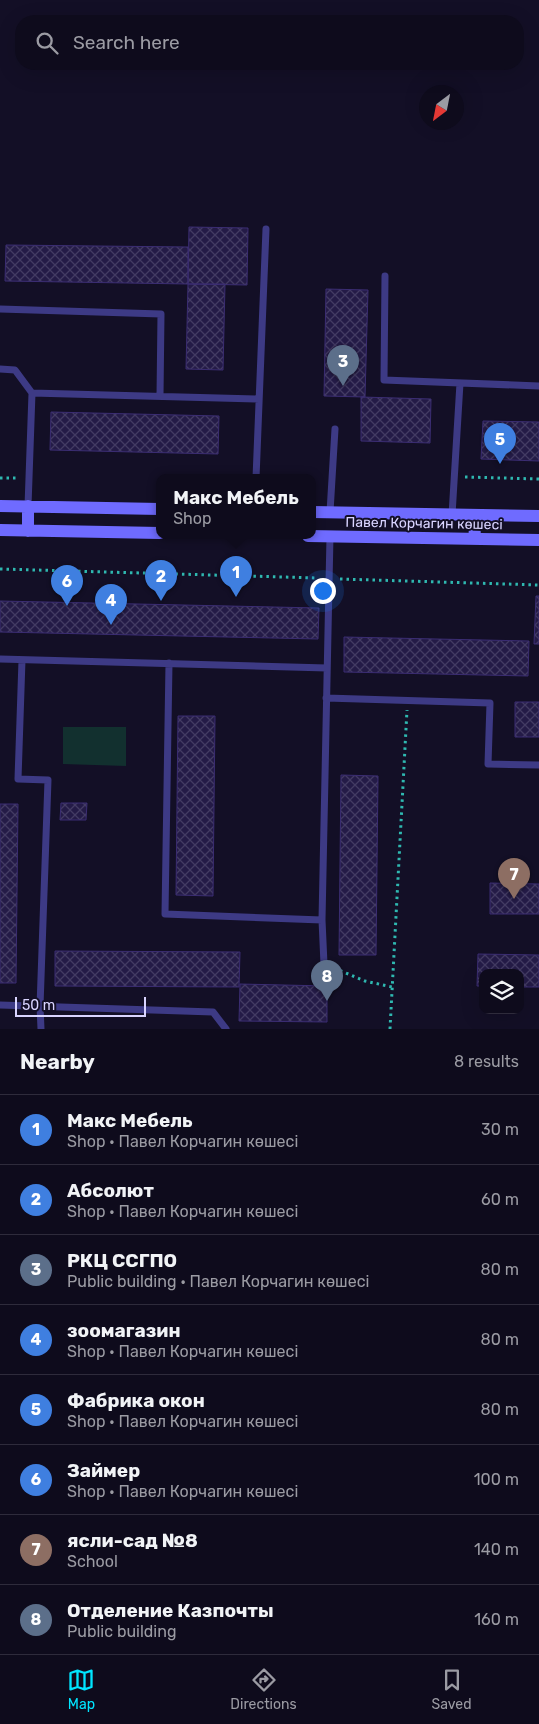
<!DOCTYPE html>
<meta charset="utf-8">
<style>
:root{--surface:#0e0b1c;--page:#1c1929;--text:#f1f3f6;--muted:#9b9ba3;--line:#2e2b3b;--accent:#00e5ff}
body{margin:0;font-family:Rubik,sans-serif;background:var(--page);color:var(--text)}
.controls{position:absolute;right:15px;bottom:15px;display:grid;overflow:hidden;border-radius:10px;box-shadow:0 5px 20px #0002}
.controls button{width:45px;height:45px;display:grid;place-items:center;padding:0;border:0;border-bottom:1px solid var(--line);background:var(--surface);color:var(--text);font:25px sans-serif}
.compass{position:absolute;left:419px;top:85px;width:45px;height:45px;border-radius:50%;background:var(--surface);box-shadow:0 5px 20px #0002;rotate:212deg}
.scale{position:absolute;left:15px;bottom:12px;width:131px;box-sizing:border-box;padding-left:5px;border:2px solid #d9d4ff;border-top:0;font-size:14px;line-height:18px;white-space:nowrap;color:#d9d4ff;-webkit-text-stroke:4px #130f26;paint-order:stroke}
.you{position:absolute;left:322px;top:590px;width:18px;height:18px;margin:-12px;border:4px solid #fff;border-radius:50%;background:#1a73e8;box-shadow:0 0 0 8px #1a73e833}
.badge{display:grid;place-items:center;width:32px;height:32px;border-radius:50%;background:var(--accent);color:#fff;font-size:16px;font-weight:700}
.pin{position:absolute;translate:-50% -41px;filter:drop-shadow(0 1px 2px #0008)}
.pin::after{content:'';position:absolute;top:26px;width:18px;height:15px;background:inherit;clip-path:polygon(0 0,100% 0,50% 100%)}
.popup{position:absolute;left:156px;top:474px;width:160px;height:65px;box-sizing:border-box;display:grid;place-content:center;border-radius:10px;background:var(--surface);filter:drop-shadow(0 1px 4px #0005);font-size:16px;white-space:nowrap;color:var(--muted)}
.popup b{font-size:19px;color:var(--text)}
.popup::after{content:'';position:absolute;left:50%;top:100%;margin-left:-10px;border:10px solid transparent;border-top-color:var(--surface)}
.list{margin:0;padding:0;list-style:none}
h2{display:flex;justify-content:space-between;align-items:center;height:65px;margin:0;padding:0 20px;font-size:21px}
h2 small{font-size:16px;font-weight:400;color:var(--muted)}
.list li{display:grid;grid-template-columns:32px 1fr auto;gap:15px;align-items:center;box-sizing:border-box;height:70px;padding:0 20px;border-top:1px solid var(--line)}
.list b{display:block;font-size:19px;white-space:nowrap}
.list p{margin:0;font-size:16px;white-space:nowrap;color:var(--muted)}
.list em{font-size:16px;font-style:normal;color:var(--muted)}
.icon{flex:none;width:28px;height:28px;fill:none;stroke:currentColor;stroke-width:2;stroke-linecap:round;stroke-linejoin:round}
.map{position:relative;flex:none;width:539px;height:1029px;overflow:hidden}
.search{position:absolute;background:var(--surface);box-shadow:0 5px 20px #0002;left:15px;right:15px;top:15px;height:55px;display:flex;align-items:center;gap:12px;box-sizing:border-box;padding:0 18px;border-radius:20px;color:var(--muted);font-size:19px}
.sheet{height:625px;background:var(--surface)}
nav{display:flex;justify-content:space-around;align-items:center;box-sizing:border-box;height:70px;border-top:1px solid var(--line);background:var(--surface);font-size:14px;color:var(--muted)}
nav a{display:grid;justify-items:center;gap:2px}
nav .on{color:var(--accent)}
.map>svg:first-child{display:block}
.green{fill:#12302f}
.building{fill:url(#building-cross-hatch);stroke:#3b2d73}
.lines{fill:none;stroke-linecap:round;stroke-linejoin:round}
.path{stroke:#2fb8b0;stroke-width:3;stroke-dasharray:2.5 4;stroke-linecap:butt}
.lane{stroke:#3d3a85;stroke-width:7}
.secondary{stroke:#6f6bff;stroke-width:12}
.labels{text-anchor:middle;stroke-width:4;stroke-linejoin:round;paint-order:stroke}
.street-label{font-size:14px;fill:#d9d4ff;stroke:#130f26}
</style>
<div class="map">
<svg width="539" height="1029" viewBox="0 0 539 1029">
<defs>
<pattern id="building-cross-hatch" width="8" height="8" patternUnits="userSpaceOnUse" patternTransform="scale(1.25)"><rect width="8" height="8" fill="#241b47"/><path d="M0 0l8 8M0 8l8-8" fill="none" stroke="#433b63"/></pattern>
</defs>
<rect width="100%" height="100%" fill="#130f26"/>
<!-- green -->
<path class="green" d="M63,727H126V766L63,764Z"/>
<!-- building -->
<path class="building" d="M189,227L248,228L247,285L188,284Z
M6,245L188,247V284L5,281Z
M188,284H225L223,370L186,369Z
M326,289L368,290L365,397L324,396Z
M361,397L431,399L430,443L361,441Z
M51,412L219,416L218,454L50,450Z
M483,421L539,422V461L481,459Z
M536,596H539V644H534Z
M0,601L319,608L318,639L0,632Z
M344,637L529,641L528,676L344,672Z
M515,702H539V737H515Z
M178,716H215L213,896L176,895Z
M341,775L378,776L376,955H339Z
M61,803H87L86,820H60Z
M0,804H18L16,983H0Z
M490,883L539,884V914H490Z
M55,951L240,952L239,987L55,986Z
M478,954L539,955V987H520V973H483V986H477Z
M240,984L327,986V1022L239,1021Z"/>
<g class="lines">
<!-- path -->
<path class="path" d="M465,477L539,479
M0,478H18
M0,569L318,578
M340,579L539,585
M334,968L365,981L392,987
M390,1029L407,710"/>
<!-- lane -->
<path class="lane" d="M385,276L384,380L539,386
M0,309L161,314L160,396
M0,369L15,370L32,393L259,399
M256,478L266,229
M28,506L32,393
M330,512L335,429
M452,515L460,383
M0,659L327,668
M22,660L18,779L48,780L40,1006L41,1029
M169,663L165,914L322,920
M326,698L490,703L488,764L539,765
M324,964L322,920L330,536
M0,1005L213,1012L226,1029"/>
<!-- secondary -->
<path class="secondary" d="M0,506L160,509
M28,506V531
M312,512L539,516
M474,515L475,539
M0,530L160,533
M308,536L539,540"/>
</g>
<g class="labels">
<!-- street labels -->
<g class="street-label">
<text transform="translate(424 523) rotate(1)" y="5">Павел Корчагин көшесі</text>
</g>
</g>
</svg>
<div class="controls">
<button><svg class="icon" aria-label="layers" viewBox="0 0 24 24"><path d="M12 4l9 5-9 5-9-5zM3 14l9 5 9-5"/></svg></button>
</div>
<svg class="compass" viewBox="-18 -18 36 36"><path d="M0-13l5 13h-10z" fill="#e53935"/><path d="M0 13l5-13h-10z" fill="#9b9ba3"/></svg>
<div class="scale">50 m</div>
<div class="you"></div>
<div class="pin badge" style="left:236px;top:597px;background:#3f7fe0">1</div>
<div class="popup"><b>Макс Мебель</b>Shop</div>
<div class="pin badge" style="left:161px;top:601px;background:#3f7fe0">2</div>
<div class="pin badge" style="left:343px;top:386px;background:#5c6f8a">3</div>
<div class="pin badge" style="left:111px;top:625px;background:#3f7fe0">4</div>
<div class="pin badge" style="left:500px;top:464px;background:#3f7fe0">5</div>
<div class="pin badge" style="left:67px;top:606px;background:#3f7fe0">6</div>
<div class="pin badge" style="left:514px;top:899px;background:#8d6e63">7</div>
<div class="pin badge" style="left:327px;top:1001px;background:#5c6f8a">8</div>
<div class="search"><svg class="icon" aria-label="search" viewBox="0 0 24 24"><circle cx="10" cy="10" r="6"/><path d="M15 15l6 6"/></svg>Search here</div>
</div>
<section class="sheet">
<h2>Nearby<small>8 results</small></h2>
<ul class="list">
<li><span class="badge" style="background:#3f7fe0">1</span><div><b>Макс Мебель</b><p>Shop · Павел Корчагин көшесі</p></div><em>30 m</em></li>
<li><span class="badge" style="background:#3f7fe0">2</span><div><b>Абсолют</b><p>Shop · Павел Корчагин көшесі</p></div><em>60 m</em></li>
<li><span class="badge" style="background:#5c6f8a">3</span><div><b>РКЦ ССГПО</b><p>Public building · Павел Корчагин көшесі</p></div><em>80 m</em></li>
<li><span class="badge" style="background:#3f7fe0">4</span><div><b>зоомагазин</b><p>Shop · Павел Корчагин көшесі</p></div><em>80 m</em></li>
<li><span class="badge" style="background:#3f7fe0">5</span><div><b>Фабрика окон</b><p>Shop · Павел Корчагин көшесі</p></div><em>80 m</em></li>
<li><span class="badge" style="background:#3f7fe0">6</span><div><b>Займер</b><p>Shop · Павел Корчагин көшесі</p></div><em>100 m</em></li>
<li><span class="badge" style="background:#8d6e63">7</span><div><b>ясли-сад №8</b><p>School</p></div><em>140 m</em></li>
<li><span class="badge" style="background:#5c6f8a">8</span><div><b>Отделение Казпочты</b><p>Public building</p></div><em>160 m</em></li>
</ul>
</section>
<nav>
<a class="on"><svg class="icon" aria-label="map" viewBox="0 0 24 24"><path d="M3 6l6-2 6 2 6-2v14l-6 2-6-2-6 2zM9 4v14M15 6v14"/></svg>Map</a>
<a><svg class="icon" aria-label="directions" viewBox="0 0 24 24"><path d="M12 3l9 9-9 9-9-9zM9 14v-3h6M13 9l2 2-2 2"/></svg>Directions</a>
<a><svg class="icon" aria-label="saved" viewBox="0 0 24 24"><path d="M7 4h10v16l-5-4-5 4z"/></svg>Saved</a>
</nav>
